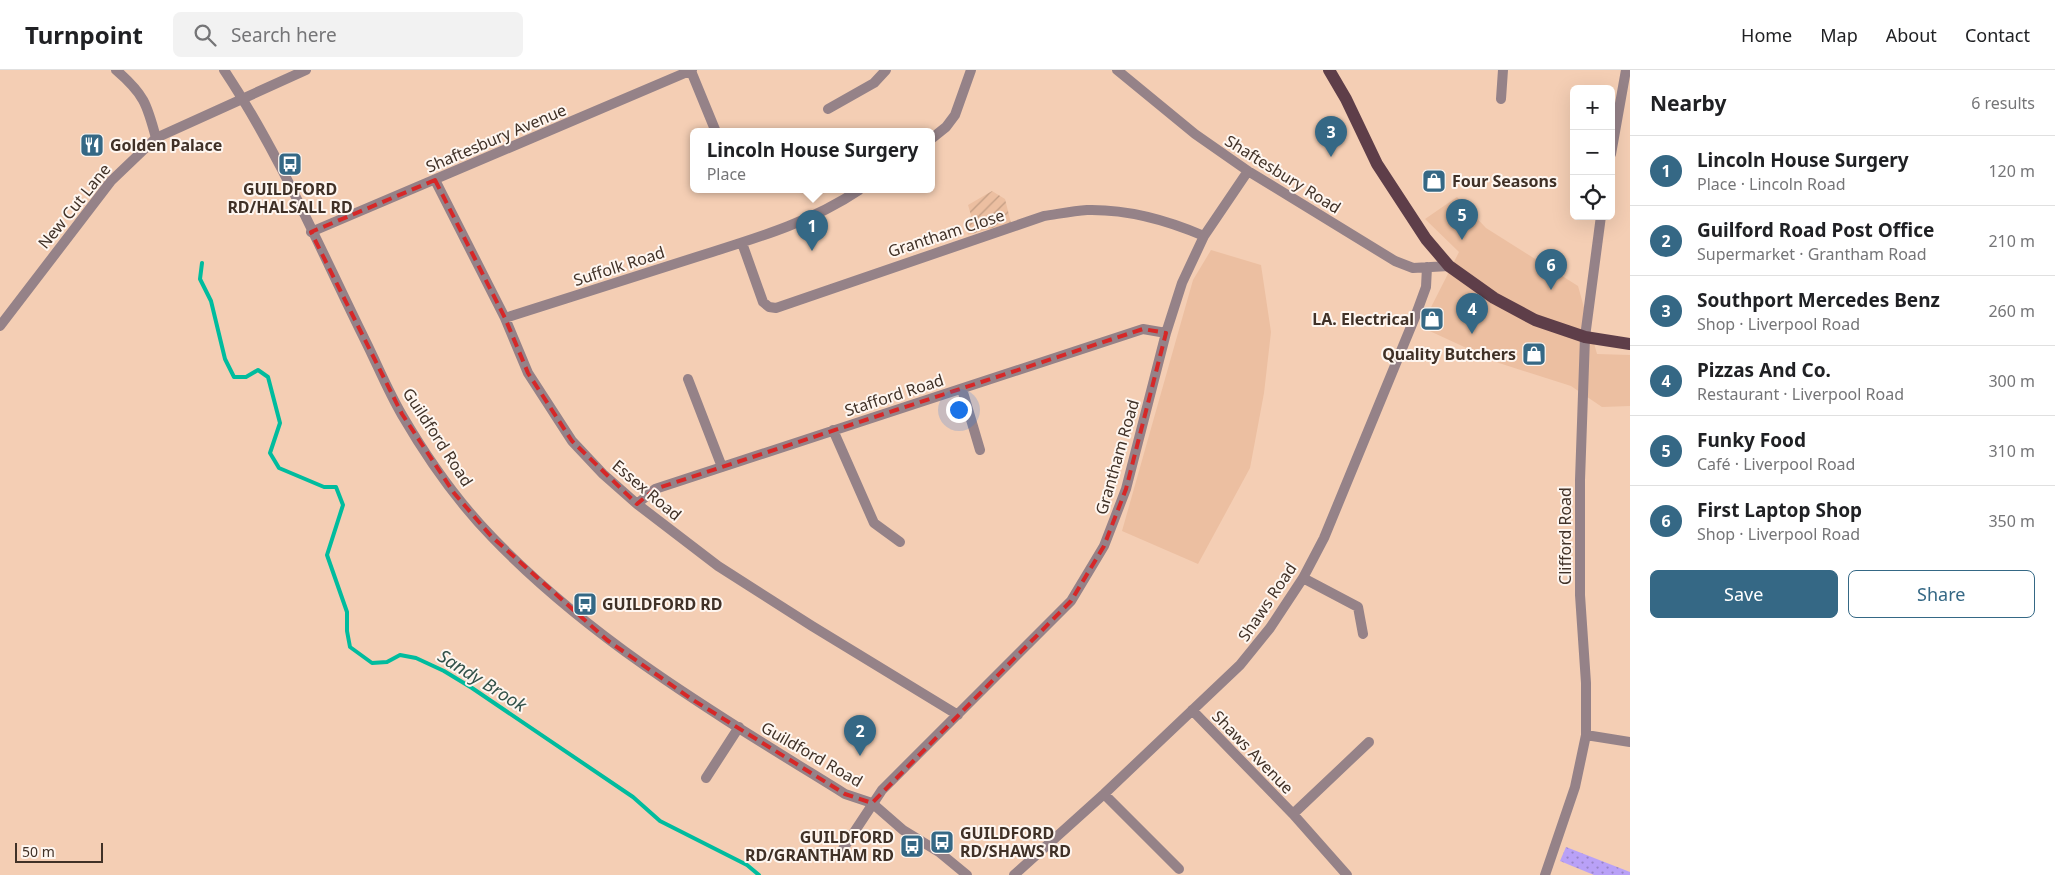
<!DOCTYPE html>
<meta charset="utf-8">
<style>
:root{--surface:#fff;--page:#f2f2f2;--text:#202124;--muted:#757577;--line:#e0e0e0;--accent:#356885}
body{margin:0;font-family:"Noto Sans",sans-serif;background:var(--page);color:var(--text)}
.controls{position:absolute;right:15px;top:15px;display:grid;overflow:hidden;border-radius:8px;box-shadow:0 5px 20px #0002}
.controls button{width:45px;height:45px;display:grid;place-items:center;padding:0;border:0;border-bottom:1px solid var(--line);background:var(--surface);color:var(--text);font:25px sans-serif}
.scale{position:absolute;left:15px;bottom:12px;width:88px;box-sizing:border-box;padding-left:5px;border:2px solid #403127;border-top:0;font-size:14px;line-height:18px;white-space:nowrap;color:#403127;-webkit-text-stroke:4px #fef6f0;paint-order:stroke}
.you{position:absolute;left:958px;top:339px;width:18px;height:18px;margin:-12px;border:4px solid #fff;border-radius:50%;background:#1a73e8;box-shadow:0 0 0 8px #1a73e833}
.badge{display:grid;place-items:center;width:32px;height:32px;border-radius:50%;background:var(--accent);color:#fff;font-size:16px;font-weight:700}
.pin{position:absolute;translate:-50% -41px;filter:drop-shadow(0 1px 2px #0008)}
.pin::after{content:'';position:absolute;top:26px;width:18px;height:15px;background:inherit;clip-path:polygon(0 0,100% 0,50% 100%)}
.popup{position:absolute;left:690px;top:58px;width:245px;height:65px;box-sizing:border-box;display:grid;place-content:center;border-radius:8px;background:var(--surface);filter:drop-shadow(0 1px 4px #0005);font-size:16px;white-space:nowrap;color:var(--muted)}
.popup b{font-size:19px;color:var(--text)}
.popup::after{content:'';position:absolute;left:50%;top:100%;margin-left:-10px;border:10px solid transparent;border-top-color:var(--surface)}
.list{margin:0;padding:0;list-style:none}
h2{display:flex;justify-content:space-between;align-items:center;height:65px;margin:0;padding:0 20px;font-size:21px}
h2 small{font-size:16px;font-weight:400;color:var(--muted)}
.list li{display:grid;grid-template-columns:32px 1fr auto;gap:15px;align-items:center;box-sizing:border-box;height:70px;padding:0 20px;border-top:1px solid var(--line)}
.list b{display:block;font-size:19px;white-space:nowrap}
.list p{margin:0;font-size:16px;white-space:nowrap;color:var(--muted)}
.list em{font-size:16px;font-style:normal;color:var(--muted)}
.actions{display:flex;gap:10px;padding:15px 20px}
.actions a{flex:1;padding:11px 0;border:1px solid var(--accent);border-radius:8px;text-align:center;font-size:18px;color:var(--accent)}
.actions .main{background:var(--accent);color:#fff}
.icon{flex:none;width:28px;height:28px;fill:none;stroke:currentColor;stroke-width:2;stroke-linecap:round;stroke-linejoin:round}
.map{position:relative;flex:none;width:1630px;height:805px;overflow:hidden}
header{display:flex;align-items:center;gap:30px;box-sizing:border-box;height:70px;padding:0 25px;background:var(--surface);border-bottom:1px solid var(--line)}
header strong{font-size:24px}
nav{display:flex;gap:28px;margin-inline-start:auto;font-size:18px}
.search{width:350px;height:45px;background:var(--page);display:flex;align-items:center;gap:12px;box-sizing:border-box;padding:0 18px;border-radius:8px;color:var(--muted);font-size:19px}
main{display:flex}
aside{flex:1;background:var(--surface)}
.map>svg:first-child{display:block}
.built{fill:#ecbfa1}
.industrial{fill:url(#industrial-furrows)}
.grass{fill:url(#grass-dots)}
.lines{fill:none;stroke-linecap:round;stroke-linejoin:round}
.stream{stroke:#00bc9e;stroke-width:4}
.minor{stroke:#958288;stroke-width:10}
.tertiary{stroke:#958288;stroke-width:10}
.primary{stroke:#5e3e49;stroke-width:12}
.marked{fill:none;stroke:#d62828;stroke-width:4;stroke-dasharray:10 6;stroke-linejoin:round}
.labels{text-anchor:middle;stroke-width:4;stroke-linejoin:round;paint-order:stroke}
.street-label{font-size:16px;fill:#403127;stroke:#fef6f0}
.poi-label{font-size:16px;font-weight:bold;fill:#403127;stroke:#fef6f0;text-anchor:start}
.water-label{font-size:18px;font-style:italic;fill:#325149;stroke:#fef6f0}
</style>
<header>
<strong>Turnpoint</strong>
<div class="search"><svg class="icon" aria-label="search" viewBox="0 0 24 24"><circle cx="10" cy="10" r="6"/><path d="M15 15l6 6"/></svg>Search here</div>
<nav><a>Home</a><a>Map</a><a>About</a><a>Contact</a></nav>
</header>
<main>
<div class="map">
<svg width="1630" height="805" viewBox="0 0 1630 805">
<defs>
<pattern id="industrial-furrows" width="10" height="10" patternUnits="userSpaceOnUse" patternTransform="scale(1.25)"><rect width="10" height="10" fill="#ecbfa1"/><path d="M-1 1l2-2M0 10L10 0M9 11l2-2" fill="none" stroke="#c19c83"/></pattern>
<pattern id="grass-dots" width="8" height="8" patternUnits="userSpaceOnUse" patternTransform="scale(1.25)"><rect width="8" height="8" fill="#b9a1f7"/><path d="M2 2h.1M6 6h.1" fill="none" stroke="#9884c8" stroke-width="1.8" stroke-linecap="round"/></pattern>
</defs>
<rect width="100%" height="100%" fill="#f4ceb4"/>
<!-- built -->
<path class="built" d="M1457,127L1486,158L1578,216L1597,284L1630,285V336L1602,337L1571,316L1499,293L1421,257L1459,182L1425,149Z
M1211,180L1261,195L1271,262L1264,323L1250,398L1198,494L1122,461L1193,210Z"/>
<!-- industrial -->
<path class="industrial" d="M992,121L1005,129L1011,153L968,165L965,154L973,152L968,135Z"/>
<!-- grass -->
<path class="grass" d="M1566,777L1630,802V805H1594L1560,791Z"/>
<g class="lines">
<!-- stream -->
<path class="stream" d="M202,193L200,209L211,231L225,289L234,307H246L258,300L268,307L280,353L270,383L279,398L324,417H336L343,435L327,485L347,542V561L350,577L372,593L387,592L400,585L416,588L444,601L472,618L633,727L660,751L747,795L759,805"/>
<!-- minor -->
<path class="minor" d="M116,0C144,24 147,34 156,68
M1117,0L1195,64L1248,101L1395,191L1413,198L1449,196
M691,1L716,62
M1501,29L1503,0
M828,39L874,13L886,0
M931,69L946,57L955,45L971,0
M1611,84L1626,0
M435,110L505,248L528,303L572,371L603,404L637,434L718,496L812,556L958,645
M311,162L692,0
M742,173L763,232L769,237L776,238L1044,146C1058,144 1073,141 1087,140C1129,139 1167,150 1204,166
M505,248C566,229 626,209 687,190C746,171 807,155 859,120
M688,309L722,397
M962,319L980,380
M833,360L874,453L900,472
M637,434L655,419L1143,259L1166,263
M1303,508L1358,537L1363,564
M1192,640L1293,744L1347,805
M1586,665L1630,672
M706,708L739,657
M1104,724L1179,799
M1293,744L1369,672
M839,785L882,720L1071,531L1104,476L1126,419L1166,263L1182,213L1204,166L1248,101
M1014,805L1104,724L1240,595L1270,558L1303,508L1324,468L1415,247L1426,217L1427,197
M1545,805L1575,717L1586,665V613L1580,525V410L1585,267L1601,146"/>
<!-- tertiary -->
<path class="tertiary" d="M224,0C280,84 320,179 365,270C377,294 388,321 402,345C427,388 457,431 492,467C594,573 721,647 845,724L872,733L903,760L939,782L967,805
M0,256L111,111L156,68L306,0"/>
<!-- primary -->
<path class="primary" d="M1329,0L1346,29L1377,94L1426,169L1449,196L1494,228L1535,250L1585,267L1630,274"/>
</g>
<!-- marked area -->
<path class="marked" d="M435,110L505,248L528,303L572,371L637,434L655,419L1143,259L1166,263L1126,419L1104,476L1071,531L872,733L845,724L693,630L607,570L491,466L454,423L402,344L311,162Z"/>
<!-- icons -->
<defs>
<g id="restaurant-square" transform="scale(1.25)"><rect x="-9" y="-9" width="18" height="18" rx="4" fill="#356885" stroke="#fef6f0"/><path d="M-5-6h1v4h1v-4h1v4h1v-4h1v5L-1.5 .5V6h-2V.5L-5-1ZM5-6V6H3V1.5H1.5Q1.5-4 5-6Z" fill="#fff"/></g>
<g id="bus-square" transform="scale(1.25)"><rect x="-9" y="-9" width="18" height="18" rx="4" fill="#356885" stroke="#fef6f0"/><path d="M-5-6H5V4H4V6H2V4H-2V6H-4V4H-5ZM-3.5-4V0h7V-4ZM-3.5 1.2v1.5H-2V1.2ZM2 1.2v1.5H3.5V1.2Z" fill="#fff"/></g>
<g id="shop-square" transform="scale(1.25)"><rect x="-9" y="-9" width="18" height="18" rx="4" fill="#356885" stroke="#fef6f0"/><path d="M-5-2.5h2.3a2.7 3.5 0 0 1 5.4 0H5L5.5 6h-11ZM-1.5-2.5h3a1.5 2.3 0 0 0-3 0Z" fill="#fff"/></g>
</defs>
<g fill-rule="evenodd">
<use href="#restaurant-square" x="92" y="75"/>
<use href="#bus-square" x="290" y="94"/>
<use href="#shop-square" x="1434" y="111"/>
<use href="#shop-square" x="1432" y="249"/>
<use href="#shop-square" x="1534" y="284"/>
<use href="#bus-square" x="585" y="534"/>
<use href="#bus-square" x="942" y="772"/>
<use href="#bus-square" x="912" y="776"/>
</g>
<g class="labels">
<!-- street labels -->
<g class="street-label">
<text transform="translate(496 68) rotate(-23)" y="6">Shaftesbury Avenue</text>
<text transform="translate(1283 104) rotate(32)" y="6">Shaftesbury Road</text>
<text transform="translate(74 136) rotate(-51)" y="6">New Cut Lane</text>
<text transform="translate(946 163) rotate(-18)" y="6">Grantham Close</text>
<text transform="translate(619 196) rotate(-18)" y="6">Suffolk Road</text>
<text transform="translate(894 325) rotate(-18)" y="6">Stafford Road</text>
<text transform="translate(438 367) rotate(57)" y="6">Guildford Road</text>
<text transform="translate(1117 387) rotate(-74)" y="6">Grantham Road</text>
<text transform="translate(647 420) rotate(40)" y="6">Essex Road</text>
<text transform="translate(1565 466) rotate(-90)" y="6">Clifford Road</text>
<text transform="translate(1267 532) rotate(-56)" y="6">Shaws Road</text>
<text transform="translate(1253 682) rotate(46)" y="6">Shaws Avenue</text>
<text transform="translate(812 684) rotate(30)" y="6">Guildford Road</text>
</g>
<!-- poi labels -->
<g class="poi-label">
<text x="110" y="81">Golden Palace</text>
<text x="1452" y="117">Four Seasons</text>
<text x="290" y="125" text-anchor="middle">GUILDFORD<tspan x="290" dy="18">RD/HALSALL RD</tspan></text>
<text x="1414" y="255" text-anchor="end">LA. Electrical</text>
<text x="1516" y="290" text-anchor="end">Quality Butchers</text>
<text x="602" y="540">GUILDFORD RD</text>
<text x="960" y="769">GUILDFORD<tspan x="960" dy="18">RD/SHAWS RD</tspan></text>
<text x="894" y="773" text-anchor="end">GUILDFORD<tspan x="894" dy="18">RD/GRANTHAM RD</tspan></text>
</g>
<!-- water labels -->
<g class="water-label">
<text transform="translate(482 611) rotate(32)" y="6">Sandy Brook</text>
</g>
</g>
</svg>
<div class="controls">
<button>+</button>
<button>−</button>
<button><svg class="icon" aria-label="locate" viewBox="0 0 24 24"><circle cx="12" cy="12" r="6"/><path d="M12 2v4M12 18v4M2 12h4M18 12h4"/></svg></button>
</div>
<div class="scale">50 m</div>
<div class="you"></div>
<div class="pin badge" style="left:812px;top:181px">1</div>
<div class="popup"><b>Lincoln House Surgery</b>Place</div>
<div class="pin badge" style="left:860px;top:686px">2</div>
<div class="pin badge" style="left:1331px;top:87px">3</div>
<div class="pin badge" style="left:1472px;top:264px">4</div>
<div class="pin badge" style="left:1462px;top:170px">5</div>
<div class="pin badge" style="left:1551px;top:220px">6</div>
</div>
<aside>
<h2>Nearby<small>6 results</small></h2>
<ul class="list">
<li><span class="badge">1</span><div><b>Lincoln House Surgery</b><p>Place · Lincoln Road</p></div><em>120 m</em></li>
<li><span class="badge">2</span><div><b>Guilford Road Post Office</b><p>Supermarket · Grantham Road</p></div><em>210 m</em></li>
<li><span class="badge">3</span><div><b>Southport Mercedes Benz</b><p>Shop · Liverpool Road</p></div><em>260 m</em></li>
<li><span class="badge">4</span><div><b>Pizzas And Co.</b><p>Restaurant · Liverpool Road</p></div><em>300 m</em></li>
<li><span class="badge">5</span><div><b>Funky Food</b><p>Café · Liverpool Road</p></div><em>310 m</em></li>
<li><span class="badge">6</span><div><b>First Laptop Shop</b><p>Shop · Liverpool Road</p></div><em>350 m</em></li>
</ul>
<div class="actions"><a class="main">Save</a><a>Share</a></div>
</aside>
</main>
